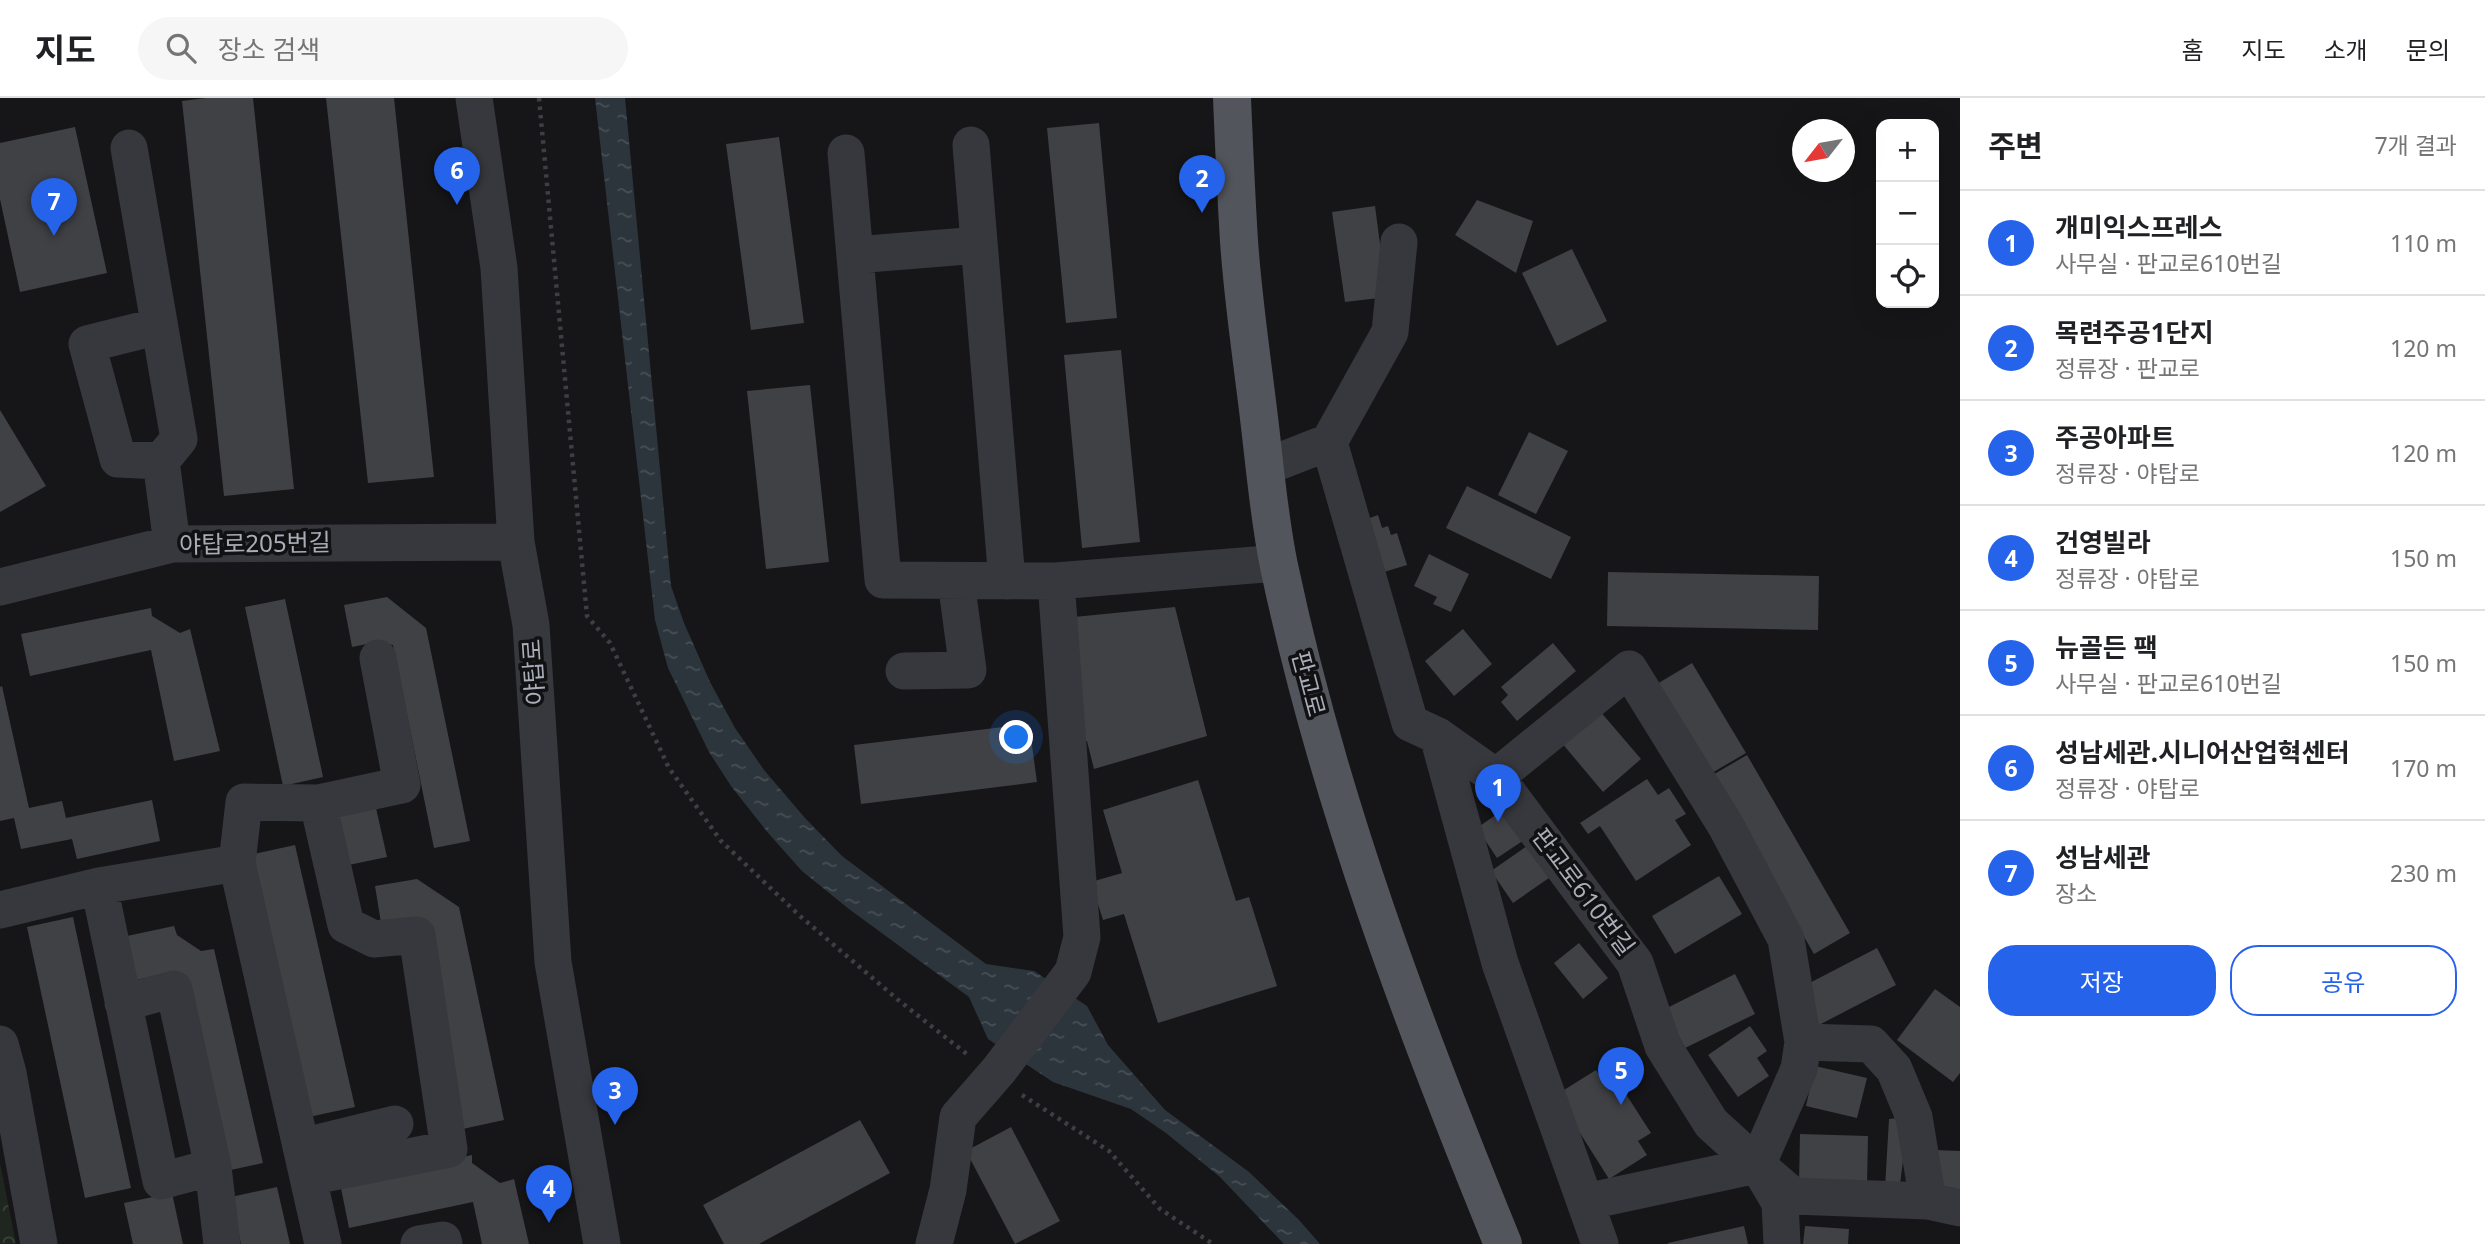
<!DOCTYPE html>
<html lang="ko">
<meta charset="utf-8">
<style>
:root{--surface:#fff;--page:#f6f6f6;--text:#202124;--muted:#757577;--line:#e0e0e0;--accent:#2563eb}
body{margin:0;font-family:"Noto Sans","Noto Sans KR",sans-serif;background:var(--page);color:var(--text)}
.controls{position:absolute;right:21px;top:21px;display:grid;overflow:hidden;border-radius:14px;box-shadow:0 7px 28px #0002}
.controls button{width:63px;height:63px;display:grid;place-items:center;padding:0;border:0;border-bottom:2px solid var(--line);background:var(--surface);color:var(--text);font:35px sans-serif}
.compass{position:absolute;left:1792px;top:21px;width:63px;height:63px;border-radius:50%;background:var(--surface);box-shadow:0 7px 28px #0002;rotate:239deg}
.you{position:absolute;left:1017px;top:640px;width:24px;height:24px;margin:-18px;border:5px solid #fff;border-radius:50%;background:#1a73e8;box-shadow:0 0 0 10px #1a73e833}
.badge{display:grid;place-items:center;width:46px;height:46px;border-radius:50%;background:var(--accent);color:#fff;font-size:23px;font-weight:700}
.pin{position:absolute;translate:-50% -58px;filter:drop-shadow(0 2px 4px #0008)}
.pin::after{content:'';position:absolute;top:37px;width:24px;height:21px;background:inherit;clip-path:polygon(0 0,100% 0,50% 100%)}
.list{margin:0;padding:0;list-style:none}
h2{display:flex;justify-content:space-between;align-items:center;height:91px;margin:0;padding:0 28px;font-size:30px}
h2 small{font-size:23px;font-weight:400;color:var(--muted)}
.list li{display:grid;grid-template-columns:46px 1fr auto;gap:21px;align-items:center;box-sizing:border-box;height:105px;padding:0 28px;border-top:2px solid var(--line)}
.list b{display:block;font-size:26px;white-space:nowrap}
.list p{margin:0;font-size:23px;white-space:nowrap;color:var(--muted)}
.list em{font-size:23px;font-style:normal;color:var(--muted)}
.actions{display:flex;gap:14px;padding:21px 28px}
.actions a{flex:1;padding:16px 0;border:2px solid var(--accent);border-radius:28px;text-align:center;font-size:24px;color:var(--accent)}
.actions .main{background:var(--accent);color:#fff}
.icon{flex:none;width:38px;height:38px;fill:none;stroke:currentColor;stroke-width:2;stroke-linecap:round;stroke-linejoin:round}
.map{position:relative;flex:none;width:1960px;height:1146px;overflow:hidden}
header{display:flex;align-items:center;gap:42px;box-sizing:border-box;height:98px;padding:0 35px;background:var(--surface);border-bottom:2px solid var(--line)}
header strong{font-size:33px}
nav{display:flex;gap:38px;margin-inline-start:auto;font-size:24px}
.search{width:490px;height:63px;background:var(--page);display:flex;align-items:center;gap:18px;box-sizing:border-box;padding:0 24px;border-radius:38px;color:var(--muted);font-size:26px}
main{display:flex}
aside{flex:1;background:var(--surface)}
.map>svg:first-child{display:block}
.park{fill:url(#park-crowns)}
.water{fill:url(#water-ripples)}
.building{fill:#404145}
.lines{fill:none;stroke-linecap:round;stroke-linejoin:round}
.path{stroke:#3d3f44;stroke-width:4.5;stroke-dasharray:3.5 5;stroke-linecap:butt}
.minor{stroke:#37383d;stroke-width:37}
.major{stroke:#53555c;stroke-width:38}
.labels{text-anchor:middle;stroke-width:7;stroke-linejoin:round;paint-order:stroke}
.street-label{font-size:24px;fill:#a8adb8;stroke:#111113}
</style>
<header>
<strong>지도</strong>
<div class="search"><svg class="icon" aria-label="search" viewBox="0 0 24 24"><circle cx="10" cy="10" r="6"/><path d="M15 15l6 6"/></svg>장소 검색</div>
<nav><a>홈</a><a>지도</a><a>소개</a><a>문의</a></nav>
</header>
<main>
<div class="map">
<svg width="1960" height="1146" viewBox="0 0 1960 1146">
<defs>
<pattern id="park-crowns" width="20" height="18" patternUnits="userSpaceOnUse" patternTransform="scale(1.75)"><rect width="20" height="18" fill="#1e261f"/><path d="M2 6a3 3 0 1 1 6 0M12 15a3 3 0 1 1 6 0" fill="none" stroke="#3c433d"/></pattern>
<pattern id="water-ripples" width="26" height="14" patternUnits="userSpaceOnUse" patternTransform="scale(1.75)"><rect width="26" height="14" fill="#2c353c"/><path d="M2 4q2-2 4 0t4 0M15 11q2-2 4 0t4 0" fill="none" stroke="#485056"/></pattern>
</defs>
<rect width="100%" height="100%" fill="#161618"/>
<!-- park -->
<path class="park" d="M0,1065L16,1146H0Z"/>
<!-- water -->
<path class="water" d="M595,0H625L671,488L684,525L710,584L735,630L764,672L805,720L842,758L986,866L1034,873L1087,908L1108,947L1165,1012L1249,1074L1299,1122L1320,1146H1284L1220,1079L1166,1035L1131,1011L1053,984L988,941L969,899L849,811L802,773L769,736L731,688L709,654L668,570L655,522Z"/>
<!-- building -->
<path class="building" d="M206,0H253L294,391L224,398L182,3Z
M326,0H394L434,379L368,385Z
M1099,25L1117,220L1066,225L1047,30Z
M75,29L107,175L20,194L0,101V45Z
M779,39L804,225L751,232L726,46Z
M1477,102L1533,123L1516,175L1455,137Z
M1375,108L1387,199L1345,204L1332,114Z
M1572,151L1607,223L1557,248L1522,175Z
M1121,252L1140,444L1082,450L1064,257Z
M810,287L829,464L766,471L747,293Z
M0,312L46,388L0,414Z
M1529,334L1568,353L1536,416L1498,397Z
M1467,388L1571,439L1551,481L1446,430Z
M1378,417L1382,430L1388,428L1391,437L1397,435L1407,467L1384,474L1367,421Z
M1429,456L1469,476L1451,514L1433,506L1437,499L1414,488Z
M1608,474L1819,478L1818,532L1607,528Z
M387,499L426,530L470,743L434,750L393,547L377,544L352,549L344,507Z
M285,501L323,679L283,688L245,509Z
M1175,509L1207,638L1094,671L1087,643L1072,647L1064,520Z
M151,510L152,518L180,535L190,531L220,653L174,663L151,552L30,578L21,536Z
M1463,531L1492,566L1454,598L1425,563Z
M1553,545L1576,573L1517,623L1501,604L1508,597L1501,589Z
M1692,565L1746,655L1710,676L1657,586Z
M2,588L29,710L62,703L66,720L152,702L160,743L77,761L72,741L21,751L14,720L0,723V589Z
M1599,612L1641,661L1603,694L1561,644Z
M1029,626L1037,684L861,706L854,647Z
M1747,657L1850,835L1814,856L1711,678Z
M1647,681L1658,697L1669,690L1686,716L1675,722L1691,747L1636,783L1600,728L1588,736L1580,725Z
M1198,682L1236,803L1249,799L1277,888L1158,925L1124,816L1103,822L1091,784L1122,775L1103,712Z
M1507,709L1527,740L1497,760L1477,730Z
M376,710L387,759L339,769L329,721Z
M295,747L355,1009L309,1019L250,757Z
M1527,748L1549,780L1513,805L1491,773Z
M1719,778L1742,816L1675,856L1652,818Z
M417,781L459,809L504,1022L458,1032L420,830L382,831L375,788Z
M73,819L131,1090L85,1100L27,829Z
M174,828L177,837L201,853L214,851L263,1065L217,1075L174,873L137,882L127,838Z
M1579,845L1608,880L1583,901L1554,865Z
M1877,850L1896,887L1817,928L1798,891Z
M1735,876L1755,916L1685,950L1665,911Z
M1935,891L1960,909V975L1953,984L1897,942Z
M1750,928L1767,953L1757,960L1769,978L1738,999L1708,957Z
M1815,968L1867,980L1857,1020L1806,1008Z
M1596,972L1610,993L1622,990L1651,1035L1638,1043L1647,1057L1609,1081L1556,997Z
M1898,1020L1903,1062L1899,1095L1885,1090L1889,1021Z
M860,1022L890,1075L759,1146H724L703,1107Z
M1011,1029L1060,1123L1015,1146L966,1053Z
M1800,1036L1868,1038L1867,1086L1799,1084Z
M1934,1052L1960,1053V1100L1931,1098Z
M472,1057V1065L500,1085L514,1081L529,1146H482L473,1104L349,1130L340,1085Z
M277,1089L290,1146H241L231,1099Z
M172,1095L183,1146H133L124,1105Z
M1744,1128L1748,1146H1668V1145Z
M1805,1128L1849,1131L1848,1146H1803Z"/>
<g class="lines">
<!-- path -->
<path class="path" d="M539,0L587,518L610,545L669,670L721,743L800,818L897,901L968,957
M1022,997L1109,1053L1160,1111L1213,1146"/>
<!-- minor -->
<path class="minor" d="M474,0L499,170L516,444L531,527L553,864L602,1146
M971,47L1007,483
M129,50L179,341L161,363L172,446
M846,55L883,482L1056,483
M855,157L979,147
M159,228L87,246L118,361L161,363
M1329,344L1390,234L1399,144
M1265,369L1329,344L1410,625L1438,638L1496,679L1635,865L1663,948L1711,1025L1757,1067L1793,1098L1928,1103L1960,1110
M0,489L172,446L516,444
M904,573L968,572L956,483
M1438,638L1500,865L1600,1146
M1496,679L1629,571L1726,728L1786,841L1803,944L1799,971L1757,1067
M237,765L244,704L318,705
M99,788L161,1083L213,1069
M0,812L99,788L237,765L323,1146
M123,905L174,891L213,1069L222,1146
M1803,944L1871,946L1894,971L1914,1019L1928,1103
M0,946L8,975L39,1146
M301,1049L395,1026
M1763,1076L1780,1105L1782,1146
M308,1079L449,1051L417,837L374,841L346,827L318,705L402,687L378,560
M1585,1104L1757,1067
M419,1146L443,1142L444,1146
M934,1146L948,1092L958,1019L999,972L1073,874L1082,839L1056,483L1278,465"/>
<!-- major -->
<path class="major" d="M1232,0C1234,48 1236,95 1239,143C1243,202 1252,261 1259,320C1265,369 1269,420 1279,468C1328,701 1413,926 1503,1146"/>
</g>
<g class="labels">
<!-- street labels -->
<g class="street-label">
<text transform="translate(255 446) rotate(-1)" y="8">야탑로205번길</text>
<text transform="translate(534 574) rotate(-94)" y="8">야탑로</text>
<text transform="translate(1308 586) rotate(75)" y="8">판교로</text>
<text transform="translate(1583 794) rotate(53)" y="8">판교로610번길</text>
</g>
</g>
</svg>
<div class="controls">
<button>+</button>
<button>−</button>
<button><svg class="icon" aria-label="locate" viewBox="0 0 24 24"><circle cx="12" cy="12" r="6"/><path d="M12 2v4M12 18v4M2 12h4M18 12h4"/></svg></button>
</div>
<svg class="compass" viewBox="-18 -18 36 36"><path d="M0-13l5 13h-10z" fill="#e53935"/><path d="M0 13l5-13h-10z" fill="#757577"/></svg>
<div class="you"></div>
<div class="pin badge" style="left:1498px;top:724px">1</div>
<div class="pin badge" style="left:1202px;top:115px">2</div>
<div class="pin badge" style="left:615px;top:1027px">3</div>
<div class="pin badge" style="left:549px;top:1125px">4</div>
<div class="pin badge" style="left:1621px;top:1007px">5</div>
<div class="pin badge" style="left:457px;top:107px">6</div>
<div class="pin badge" style="left:54px;top:138px">7</div>
</div>
<aside>
<h2>주변<small>7개 결과</small></h2>
<ul class="list">
<li><span class="badge">1</span><div><b>개미익스프레스</b><p>사무실 · 판교로610번길</p></div><em>110 m</em></li>
<li><span class="badge">2</span><div><b>목련주공1단지</b><p>정류장 · 판교로</p></div><em>120 m</em></li>
<li><span class="badge">3</span><div><b>주공아파트</b><p>정류장 · 야탑로</p></div><em>120 m</em></li>
<li><span class="badge">4</span><div><b>건영빌라</b><p>정류장 · 야탑로</p></div><em>150 m</em></li>
<li><span class="badge">5</span><div><b>뉴골든 팩</b><p>사무실 · 판교로610번길</p></div><em>150 m</em></li>
<li><span class="badge">6</span><div><b>성남세관.시니어산업혁센터</b><p>정류장 · 야탑로</p></div><em>170 m</em></li>
<li><span class="badge">7</span><div><b>성남세관</b><p>장소</p></div><em>230 m</em></li>
</ul>
<div class="actions"><a class="main">저장</a><a>공유</a></div>
</aside>
</main>
